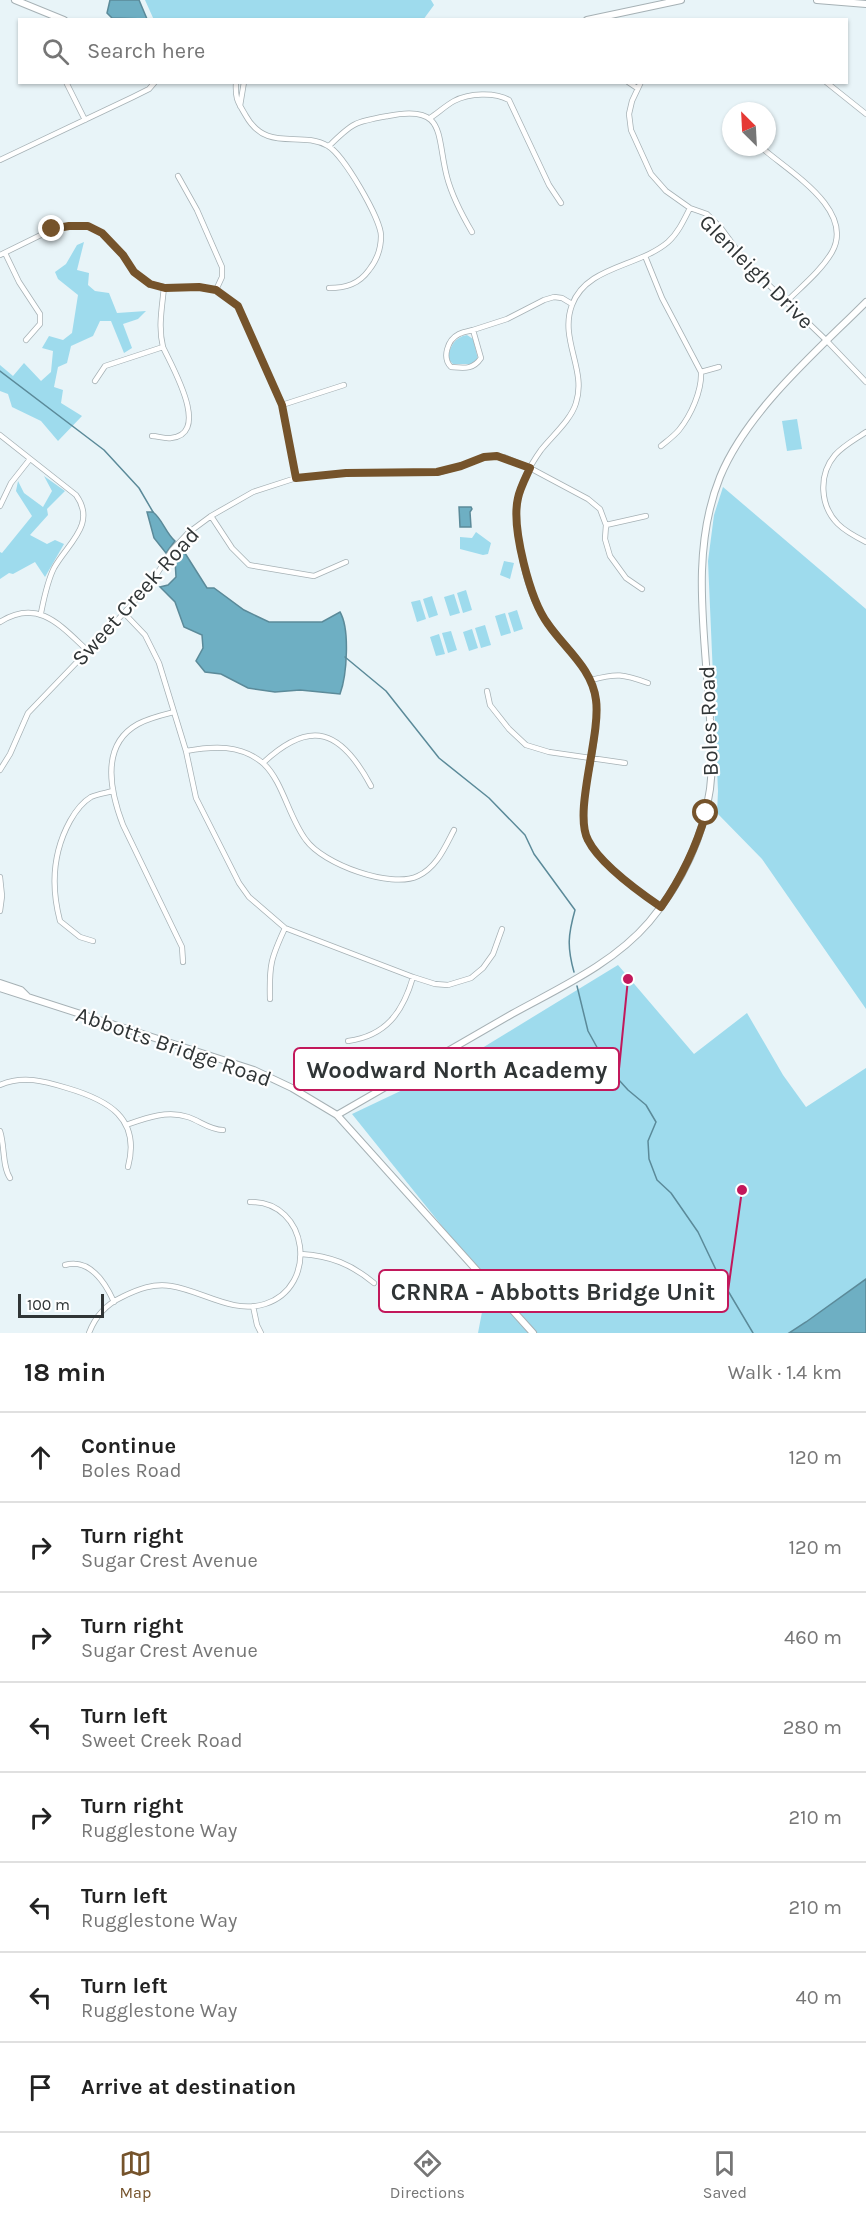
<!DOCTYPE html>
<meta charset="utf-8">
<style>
:root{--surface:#fff;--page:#f6f6f6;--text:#222;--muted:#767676;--line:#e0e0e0;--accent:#75532b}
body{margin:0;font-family:Karla,sans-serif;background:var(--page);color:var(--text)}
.compass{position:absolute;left:722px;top:102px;width:54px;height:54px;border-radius:50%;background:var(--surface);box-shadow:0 2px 4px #0004;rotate:336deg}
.scale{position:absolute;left:18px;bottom:15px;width:86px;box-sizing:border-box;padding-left:6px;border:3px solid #303536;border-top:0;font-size:16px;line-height:21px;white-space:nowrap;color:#303536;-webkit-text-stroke:4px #fff;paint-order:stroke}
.stop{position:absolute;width:18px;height:18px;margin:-14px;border:4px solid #75532b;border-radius:50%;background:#fff}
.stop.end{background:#75532b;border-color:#fff;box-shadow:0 2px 6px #0008}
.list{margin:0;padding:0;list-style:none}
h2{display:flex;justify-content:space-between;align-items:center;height:78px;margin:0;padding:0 24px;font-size:26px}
h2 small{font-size:20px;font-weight:400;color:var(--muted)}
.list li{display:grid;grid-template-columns:39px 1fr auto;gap:18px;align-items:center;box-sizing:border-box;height:90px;padding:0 24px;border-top:2px solid var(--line)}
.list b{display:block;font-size:22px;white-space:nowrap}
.list p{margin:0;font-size:20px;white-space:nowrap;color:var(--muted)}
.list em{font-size:20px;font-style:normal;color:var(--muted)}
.icon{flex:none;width:33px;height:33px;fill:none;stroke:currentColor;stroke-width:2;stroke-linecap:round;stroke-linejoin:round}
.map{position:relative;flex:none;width:866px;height:1333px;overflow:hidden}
.search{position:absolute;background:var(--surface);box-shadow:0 2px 4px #0004;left:18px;right:18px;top:18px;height:66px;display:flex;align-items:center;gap:15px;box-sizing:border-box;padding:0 21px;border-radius:0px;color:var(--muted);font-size:22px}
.sheet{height:798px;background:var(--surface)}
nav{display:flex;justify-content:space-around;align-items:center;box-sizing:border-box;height:84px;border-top:2px solid var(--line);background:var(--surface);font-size:16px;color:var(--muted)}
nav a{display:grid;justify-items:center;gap:3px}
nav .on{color:var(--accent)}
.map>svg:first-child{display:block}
.green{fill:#9edbed}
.water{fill:#6eafc3;stroke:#5b8a99;stroke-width:1.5}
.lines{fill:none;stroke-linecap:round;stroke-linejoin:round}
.stream{stroke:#5b8a99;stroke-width:1.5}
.street-casing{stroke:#a6b1b5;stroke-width:6}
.secondary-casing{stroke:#a6b1b5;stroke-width:8}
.street{stroke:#fff;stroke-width:4.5}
.secondary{stroke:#fff;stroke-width:6}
.route{stroke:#75532b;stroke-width:8}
.labels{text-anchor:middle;stroke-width:4.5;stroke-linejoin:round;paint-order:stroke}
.street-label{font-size:22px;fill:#303536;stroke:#fff}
.leader{fill:none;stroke:#c2185b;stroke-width:2}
.callout-dot{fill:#c2185b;stroke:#fff;stroke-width:2}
.callout{fill:#fff;stroke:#c2185b;stroke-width:2}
.callout-label{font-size:24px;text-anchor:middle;font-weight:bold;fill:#303536}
</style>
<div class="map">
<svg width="866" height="1333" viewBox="0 0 866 1333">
<rect width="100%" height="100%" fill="#e8f4f8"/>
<!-- green -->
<path class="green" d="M145,0H431L434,5L423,20H154Z
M84,242L77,270L89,273L88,285L95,291L109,293L117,313L146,311L138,319L123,324L132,348L124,353L111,321H100L93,336L71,346L67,363L58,367L54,387L63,390L61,403L82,416L58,441L41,421L12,407L8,394L0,391V365L13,376L24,363L41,381L51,372L53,351L42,348L49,336L63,340L72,333L78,295L58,279L55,272L66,264L77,245Z
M467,335L473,339L478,359L472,364H453L448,359C449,347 455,337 467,335Z
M797,419L802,449L787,451L782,421Z
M44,476L65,491L47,509L48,515L30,535L47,544L55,540L64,544L45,577L35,562L13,574L9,573L0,579V552L2,553L32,516L16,491L18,481L24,493L43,507L52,491Z
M723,487L866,609V1009L762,859L717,813L718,791L708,561L714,515Z
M476,532L491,543L488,554L483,555L460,549V537L472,538Z
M504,561L514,563L510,579L500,575Z
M466,590L472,610L463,613L457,593Z
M454,594L460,613L450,616L444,597Z
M432,596L438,615L429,618L423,599Z
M420,600L426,619L417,622L411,602Z
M517,610L523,629L514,632L508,613Z
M505,613L511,633L501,636L495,616Z
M485,625L491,645L481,648L475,628Z
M472,629L478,648L469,651L463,632Z
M451,631L457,650L448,653L442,633Z
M439,634L445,654L436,656L430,637Z
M618,965L694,1054L747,1013L783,1075L806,1107L866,1068V1279L806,1322L789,1333H478L482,1312L513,1313L516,1308L450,1236L352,1114L451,1067Z"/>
<!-- water -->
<path class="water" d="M110,0H139L147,19L112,18L107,13Z
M459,507H471L472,509L470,512L471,527H460Z
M147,512H153C163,520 165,532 175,541L166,553L154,538Z
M183,550L207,588H214L244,610L269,622H322L340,612C350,629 347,675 340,694L300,690L275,692L248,688L221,674L205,672L196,661L203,648L202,635L184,627L175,602L160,587L168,585L176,577L175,560Z
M866,1279V1333H789L806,1322Z"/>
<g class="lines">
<!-- stream -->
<path class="stream" d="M0,371L104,450L139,488L153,512
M345,657L386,691L439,758L489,798L525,835L534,854L575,910C568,935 567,947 574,972
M577,986L588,1031L609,1069L628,1090L646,1105L656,1122L648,1141L649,1159L657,1180L671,1193L698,1232L718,1274L753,1333"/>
<!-- street casing -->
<g class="street-casing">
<path id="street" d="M66,82L85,120
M236,82C235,100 238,102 246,116C267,153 300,130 328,146C343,154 381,219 381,236C381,249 377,260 369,270C359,284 346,288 329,288
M628,82L637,88
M641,82L632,101L629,114L631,130L651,174L666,191L690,208L707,214L721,228L748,265L827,341L866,382
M826,82L866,114
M240,106L244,82
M430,118C438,113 445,106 454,101C469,93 495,92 509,100L549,185L561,203
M329,146C353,122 355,122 388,116C447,104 436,135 447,177C452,196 462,215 472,232
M761,147C786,170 856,209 832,252C821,271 801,287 785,303
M0,160L133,97L149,89L155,82
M178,176L197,210L222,267V277L216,290
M5,253L19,282L40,314V324L26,340
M0,255L53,229L69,226H88L102,233L123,255L134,272L150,284L164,287H199L216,290L238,306L282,405L296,478
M645,256L662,298L701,372C702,391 691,415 679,430C674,436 667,441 661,446
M473,330L481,358C473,370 464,368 451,367C442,358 447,340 459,334C463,332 469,331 473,330Z
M473,330L507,319L544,300L554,297L562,298L572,304
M701,372L719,367
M95,381L105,366L163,347
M282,405L344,385
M866,432C856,439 844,445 835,455C818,475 820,506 838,524C846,532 856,537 866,542
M0,435L76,495C97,524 68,543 54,568C47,582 44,598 41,613
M152,436C158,436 165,439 171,438C212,434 171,365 163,347C158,327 162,308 164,287
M0,506L11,483L30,459
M211,516L232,548L249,565L314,576L346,562
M606,525L646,516
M124,613L145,635L159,663L186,751L196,798L239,883L249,897L285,928L413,977L435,984L448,985L471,978L483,968L493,954L502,929
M0,622C38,598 60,625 87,650
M591,680C617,673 623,674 648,683
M487,691L490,705L509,729L526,745L549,752L625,763
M174,712C162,715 149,718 138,724C100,745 110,791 123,825L182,947L183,962
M186,751C213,746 241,744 264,764C283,782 289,818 306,840C323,864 391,889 418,876C437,867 445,847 454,830
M263,763C311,718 341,730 371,786
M0,770L10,754L28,713L124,613L155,577L172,550L188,533L211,516L253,492L296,478L346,473H437L461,466L484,457H504L530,468L588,499L600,509L606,525L605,539L610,556L626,578L642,589
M0,877L2,896L0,911
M661,907C638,891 601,864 588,840C584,834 584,821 584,814C583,793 590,771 593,751C595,735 598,717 596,701C592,661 551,637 535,602C524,577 513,526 518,499C521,482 531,464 541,450C552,436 571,420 576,403C587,370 559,339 572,305C586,266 639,267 668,242C678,233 684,220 690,208
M93,941L80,937L60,921C51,887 53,852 70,821C75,812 81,803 91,797C98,794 106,793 113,791
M270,999C269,965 271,958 285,928
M348,1041C386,1036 403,1012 413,977
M0,1085C23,1075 44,1081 67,1088C108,1100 141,1118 128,1167
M126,1125C146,1118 167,1110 188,1117C200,1121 210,1130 223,1130
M0,1131C5,1146 2,1166 10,1178
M301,1254C331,1256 351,1264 374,1283
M65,1265C90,1258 105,1282 114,1302
M253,1306L257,1325L261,1333
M89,1333C95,1317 107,1304 122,1297C138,1289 154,1283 171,1286C203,1291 232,1314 265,1304C319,1287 309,1201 250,1202"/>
</g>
<!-- secondary casing -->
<g class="secondary-casing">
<path id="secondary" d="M15,0L64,20
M817,0L866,4
M587,20L681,0
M0,983L21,990L27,996
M0,988L254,1070L292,1088L337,1115L533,1333
M337,1115C395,1081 454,1048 512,1014C559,988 613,964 649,922C681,884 703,839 710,789C713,766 712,743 710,719C706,639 689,554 720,477C747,411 816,352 866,302"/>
</g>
<!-- street -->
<use href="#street" class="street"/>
<!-- secondary -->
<use href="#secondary" class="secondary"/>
</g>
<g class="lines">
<!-- route -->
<path class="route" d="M52,229L69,226H88L102,233L123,255L134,272L150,284L165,288L199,287L216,290L238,306L282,405L296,478L346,473L437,472L461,466L484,457L497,456L530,468C526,477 520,488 518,498C511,527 530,600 548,624C565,649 592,668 596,700C601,736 573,812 588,840C600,864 639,892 661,907C682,877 696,848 706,813"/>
</g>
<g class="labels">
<!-- street labels -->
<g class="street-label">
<text transform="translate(757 271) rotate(45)" y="8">Glenleigh Drive</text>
<text transform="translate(135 596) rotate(-48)" y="8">Sweet Creek Road</text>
<text transform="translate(708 721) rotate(-92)" y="8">Boles Road</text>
<text transform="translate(174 1046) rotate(19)" y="8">Abbotts Bridge Road</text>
</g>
</g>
<!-- callouts -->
<path class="leader" d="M628 979L619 1069M742 1190L728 1291"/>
<g class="callout-dot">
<circle cx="628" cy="979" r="6"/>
<circle cx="742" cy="1190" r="6"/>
</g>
<g class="callout">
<rect x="294" y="1048" width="325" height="42" rx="6"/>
<rect x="379" y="1270" width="349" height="42" rx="6"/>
</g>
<g class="callout-label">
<text x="457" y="1078">Woodward North Academy</text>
<text x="553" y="1300">CRNRA - Abbotts Bridge Unit</text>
</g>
</svg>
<svg class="compass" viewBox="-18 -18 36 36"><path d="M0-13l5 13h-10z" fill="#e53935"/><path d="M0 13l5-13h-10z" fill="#767676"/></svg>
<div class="scale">100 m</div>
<div class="stop" style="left:706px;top:813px"></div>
<div class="stop end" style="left:52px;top:229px"></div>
<div class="search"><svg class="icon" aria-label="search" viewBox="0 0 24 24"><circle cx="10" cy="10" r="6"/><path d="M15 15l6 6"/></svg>Search here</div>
</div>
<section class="sheet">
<h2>18 min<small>Walk · 1.4 km</small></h2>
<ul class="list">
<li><svg class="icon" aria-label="ahead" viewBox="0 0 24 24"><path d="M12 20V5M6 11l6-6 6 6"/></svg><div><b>Continue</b><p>Boles Road</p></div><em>120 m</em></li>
<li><svg class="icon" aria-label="right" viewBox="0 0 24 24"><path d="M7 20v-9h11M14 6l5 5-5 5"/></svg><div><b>Turn right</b><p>Sugar Crest Avenue</p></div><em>120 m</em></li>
<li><svg class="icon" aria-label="right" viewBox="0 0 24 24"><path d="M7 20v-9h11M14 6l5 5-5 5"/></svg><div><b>Turn right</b><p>Sugar Crest Avenue</p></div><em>460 m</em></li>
<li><svg class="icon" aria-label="left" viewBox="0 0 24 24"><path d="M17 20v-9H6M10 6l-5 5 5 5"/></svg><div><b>Turn left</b><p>Sweet Creek Road</p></div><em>280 m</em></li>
<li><svg class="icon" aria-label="right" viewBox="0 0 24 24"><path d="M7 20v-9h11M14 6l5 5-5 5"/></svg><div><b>Turn right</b><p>Rugglestone Way</p></div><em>210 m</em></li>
<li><svg class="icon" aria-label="left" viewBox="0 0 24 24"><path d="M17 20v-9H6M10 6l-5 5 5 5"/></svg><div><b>Turn left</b><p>Rugglestone Way</p></div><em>210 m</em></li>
<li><svg class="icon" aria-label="left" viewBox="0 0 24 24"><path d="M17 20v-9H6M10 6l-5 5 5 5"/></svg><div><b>Turn left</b><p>Rugglestone Way</p></div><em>40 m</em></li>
<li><svg class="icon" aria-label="arrive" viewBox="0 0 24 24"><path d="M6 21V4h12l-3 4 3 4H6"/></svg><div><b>Arrive at destination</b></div></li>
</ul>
</section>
<nav>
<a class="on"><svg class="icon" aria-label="map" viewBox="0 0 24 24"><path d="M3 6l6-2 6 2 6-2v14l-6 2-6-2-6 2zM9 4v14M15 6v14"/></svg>Map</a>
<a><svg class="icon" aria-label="directions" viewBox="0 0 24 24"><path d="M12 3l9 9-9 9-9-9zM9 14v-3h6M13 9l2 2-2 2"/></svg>Directions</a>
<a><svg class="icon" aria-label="saved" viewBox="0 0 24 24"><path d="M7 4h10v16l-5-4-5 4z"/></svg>Saved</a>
</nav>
